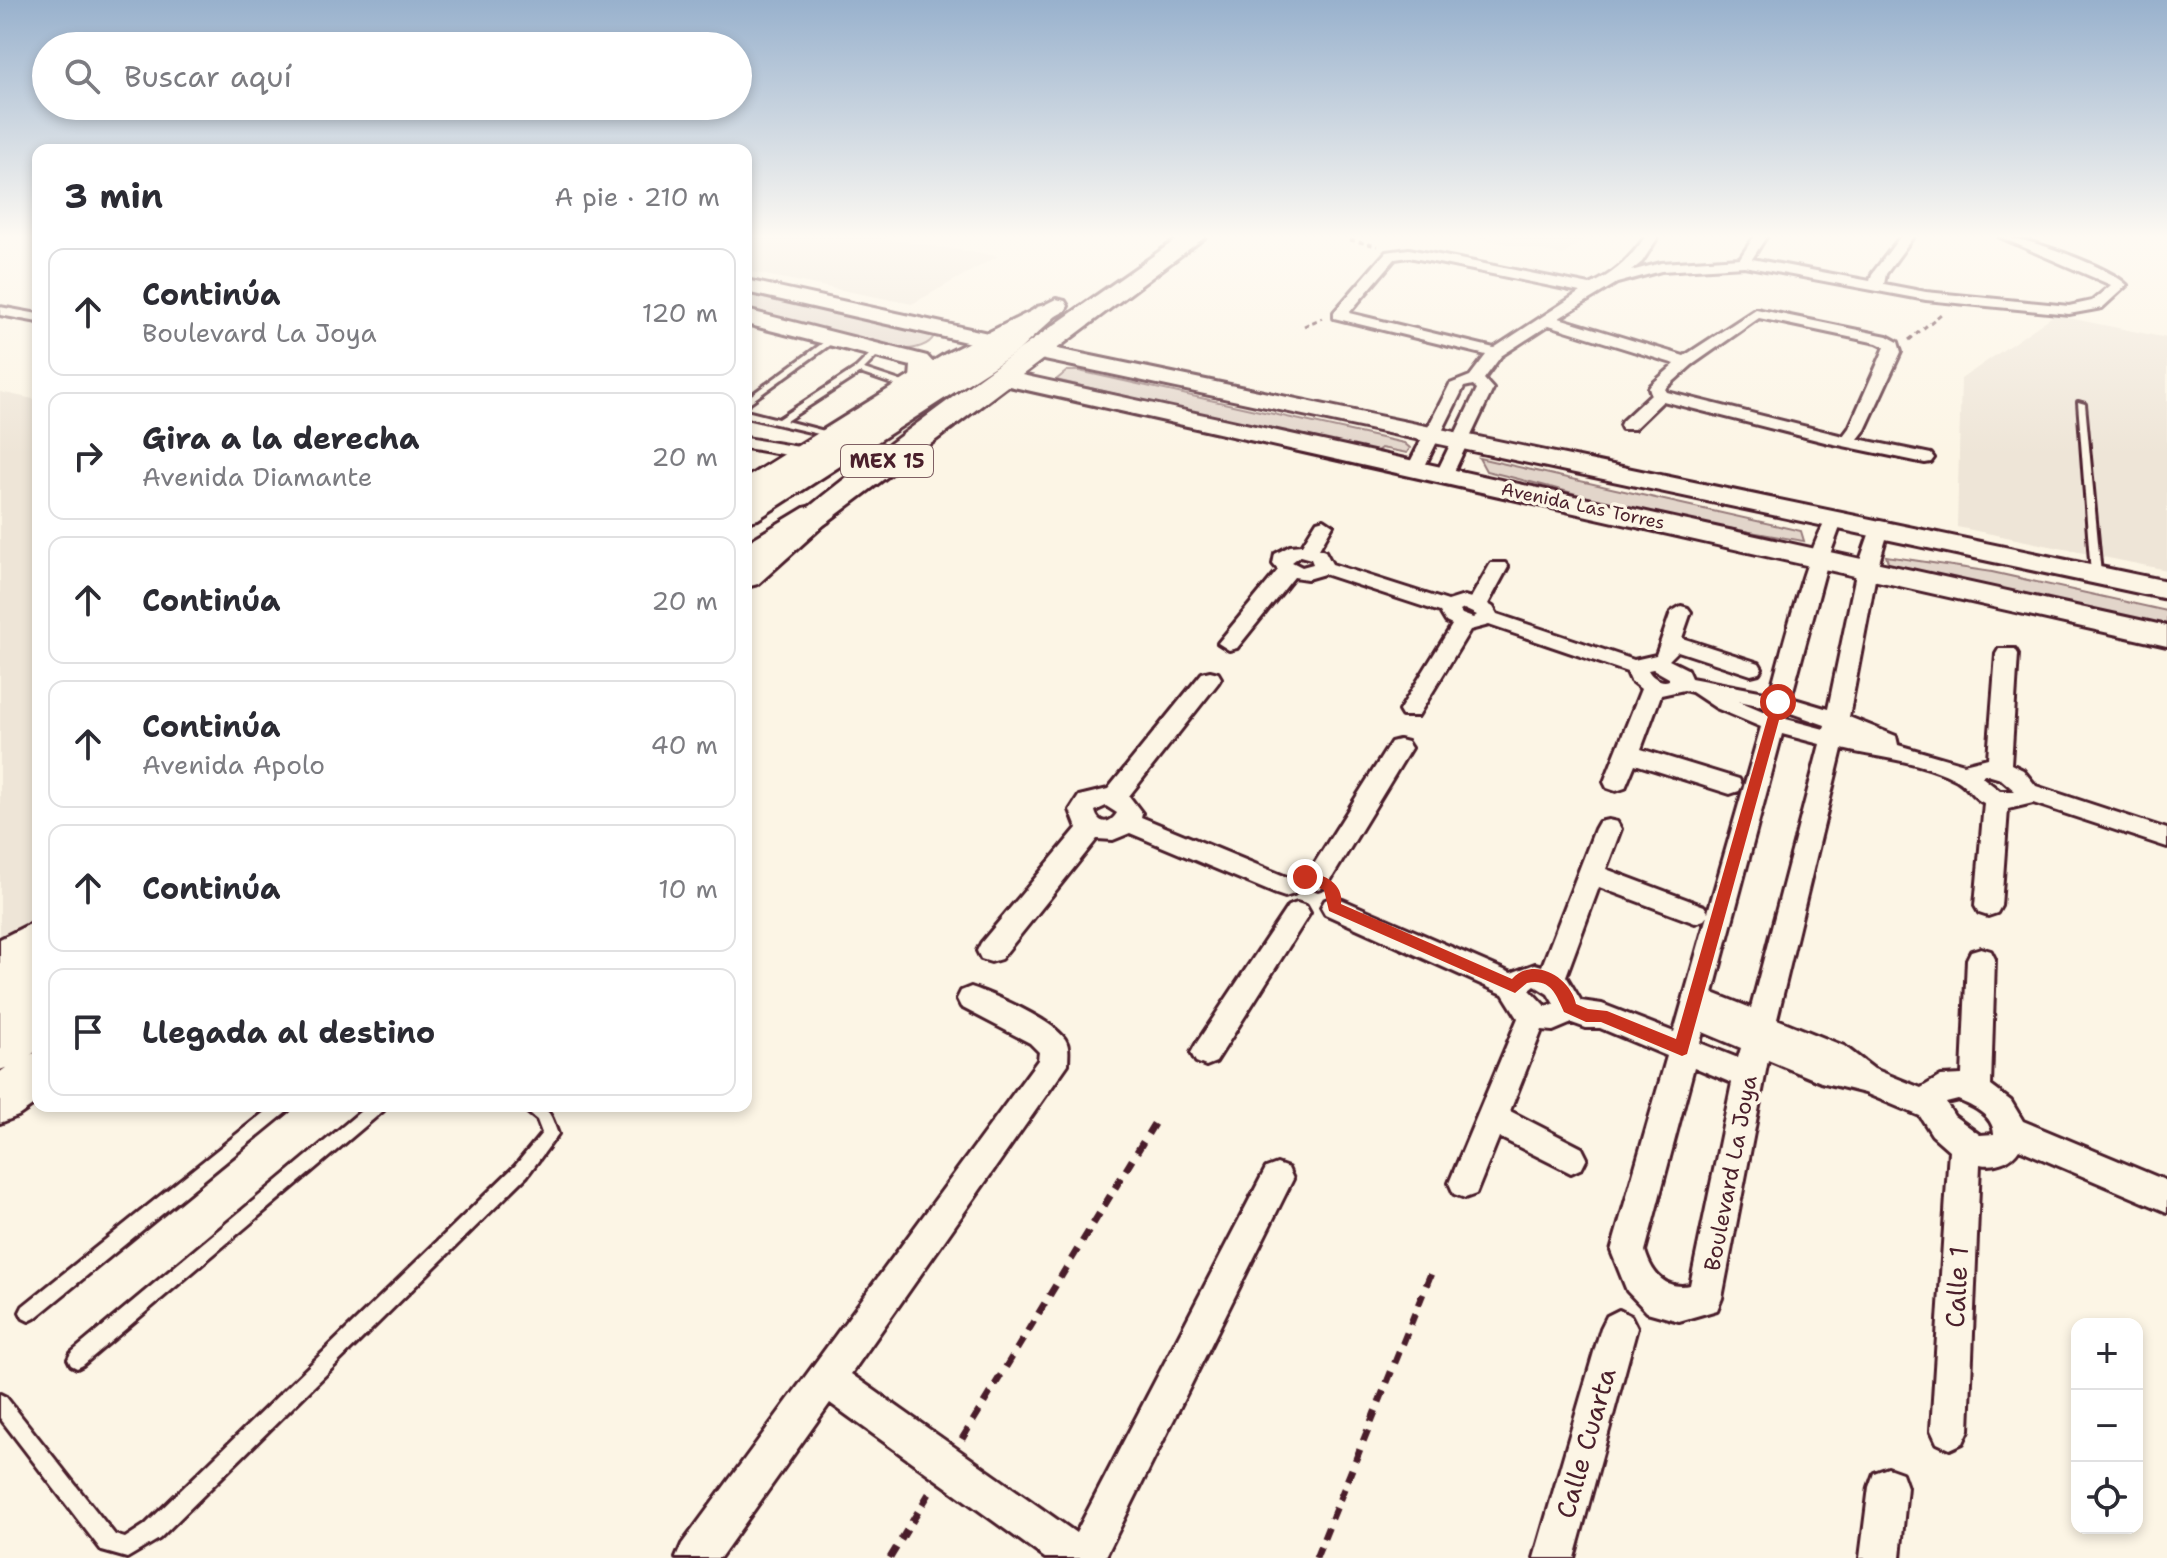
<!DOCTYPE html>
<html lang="es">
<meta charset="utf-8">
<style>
:root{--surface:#fff;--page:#f2f2f3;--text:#2b2b33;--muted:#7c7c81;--line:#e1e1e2}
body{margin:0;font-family:"Shantell Sans",sans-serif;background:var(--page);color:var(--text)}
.controls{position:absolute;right:24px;bottom:24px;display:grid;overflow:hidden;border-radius:16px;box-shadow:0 4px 12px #0003}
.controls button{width:72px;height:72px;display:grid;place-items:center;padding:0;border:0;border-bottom:2px solid var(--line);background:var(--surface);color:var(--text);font:40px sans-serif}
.stop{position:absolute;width:24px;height:24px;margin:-18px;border:6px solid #c8321e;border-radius:50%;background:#fff}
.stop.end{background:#c8321e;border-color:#fff;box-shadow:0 2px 8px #0008}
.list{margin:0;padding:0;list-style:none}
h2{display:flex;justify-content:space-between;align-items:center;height:104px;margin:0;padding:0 32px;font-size:34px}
h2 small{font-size:26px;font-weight:400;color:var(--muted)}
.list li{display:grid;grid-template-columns:52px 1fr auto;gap:24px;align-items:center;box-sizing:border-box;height:128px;margin:0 16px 16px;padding:0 16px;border:2px solid var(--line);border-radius:16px}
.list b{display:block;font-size:30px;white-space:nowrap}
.list p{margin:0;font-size:26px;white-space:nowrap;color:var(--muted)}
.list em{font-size:26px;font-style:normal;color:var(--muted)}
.icon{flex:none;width:44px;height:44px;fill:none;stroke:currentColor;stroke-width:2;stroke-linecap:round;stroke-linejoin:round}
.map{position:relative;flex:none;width:2167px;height:1558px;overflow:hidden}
.search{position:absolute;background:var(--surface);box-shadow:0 4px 12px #0003;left:32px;top:32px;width:720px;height:88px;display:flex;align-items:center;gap:20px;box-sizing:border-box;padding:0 28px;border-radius:44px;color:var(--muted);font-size:30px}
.panel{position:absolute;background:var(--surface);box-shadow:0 4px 12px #0003;left:32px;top:144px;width:720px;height:968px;border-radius:16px}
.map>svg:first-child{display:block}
.built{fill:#eee5d7}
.green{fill:#e2d5ca;stroke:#967a7a;stroke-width:2}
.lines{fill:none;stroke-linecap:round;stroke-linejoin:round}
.lane-casing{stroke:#4a1f2b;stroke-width:6}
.street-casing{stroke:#4a1f2b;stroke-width:6}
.secondary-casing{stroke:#4a1f2b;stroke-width:6}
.primary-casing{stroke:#4a1f2b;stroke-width:6}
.highway-casing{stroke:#4a1f2b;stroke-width:6}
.path-far1{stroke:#4a1f2b;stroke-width:3;stroke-dasharray:5 4;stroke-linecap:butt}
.path{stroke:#4a1f2b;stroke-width:7;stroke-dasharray:12 9;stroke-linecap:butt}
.lane{fill:#fcf5e5;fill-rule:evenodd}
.street{fill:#fcf5e5;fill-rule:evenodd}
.secondary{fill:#fcf5e5;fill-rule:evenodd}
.primary{fill:#fcf5e5;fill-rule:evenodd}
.highway{fill:#fcf5e5;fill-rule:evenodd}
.route{fill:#c8321e}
.labels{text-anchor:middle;stroke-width:7;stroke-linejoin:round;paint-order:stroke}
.far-street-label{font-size:18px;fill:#4a1f2b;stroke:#fcf5e5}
.shield{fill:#fcf5e5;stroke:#7f5f63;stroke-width:2}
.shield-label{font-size:20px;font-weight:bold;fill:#4a1f2b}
.street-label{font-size:22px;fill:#4a1f2b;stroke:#fcf5e5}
.near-street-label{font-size:26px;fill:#4a1f2b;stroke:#fcf5e5}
</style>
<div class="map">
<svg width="2167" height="1558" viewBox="0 0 2167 1558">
<rect width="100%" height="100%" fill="#fcf5e5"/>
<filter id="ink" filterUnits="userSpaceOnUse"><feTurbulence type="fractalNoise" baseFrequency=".0125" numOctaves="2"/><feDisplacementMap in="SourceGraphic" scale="16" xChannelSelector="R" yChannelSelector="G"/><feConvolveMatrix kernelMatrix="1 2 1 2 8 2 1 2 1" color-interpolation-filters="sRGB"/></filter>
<g filter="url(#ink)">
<!-- built -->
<path class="built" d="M746,237H874L998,256L912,304L746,271Z
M1472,237H1587L1563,255Z
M2054,315L2167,338V570L1957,527L1961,379Z
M0,392L38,400V922L0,946Z"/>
<!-- green -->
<path class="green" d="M746,293L934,334V336C916,372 780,326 746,317Z
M1067,371H1079L1404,443L1410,448L1407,453L1381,448L1373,454L1056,380Z
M1479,458L1801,531L1804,541C1762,534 1719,527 1677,519C1613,505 1550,486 1486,471Z
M1886,556L1992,572L2167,611V628L1889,565Z"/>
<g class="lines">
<!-- lane casing -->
<g class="lane-casing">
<path id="lane" d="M831,337L838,339L746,405V399Z
M876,348L883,350L864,369L912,385V389H906L860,373L786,421L836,434V438L746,417V411L778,419L856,368Z
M2078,402L2085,404L2101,574L2096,577L2091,574Z
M272,1106H291L288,1111L35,1318L29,1321L23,1318L20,1312L23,1306Z
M367,1106H386L383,1111L83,1365L77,1368L71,1365L68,1359L71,1353Z
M523,1106C550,1106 549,1111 558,1134L527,1176L159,1539L127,1558L102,1551L0,1418V1394L6,1397L115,1535L125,1538L145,1525L515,1166L542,1133L537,1120L526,1111Z"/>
</g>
<!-- street casing -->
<g class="street-casing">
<path id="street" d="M1645,237H1658L1642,262L1631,271L1661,263L1740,258L1754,237H1766L1752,259L1870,281L1872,274L1900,237H1913L1886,274L1884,284L1926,292L2069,306L2092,301L2111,285L2000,237C2026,236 2109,267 2127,285L2102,308L2069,314L1926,300L1744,266L1661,271L1617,283L1559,318L1684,356L1756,309L1887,336L1898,342L1901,352L1865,430L1858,439L1931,454L1934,458L1931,462L1925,463L1829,443L1663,401L1634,429H1622L1620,425L1622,421L1651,394L1649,388L1651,385L1675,364L1549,325L1501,356L1484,379L1493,389L1450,480L1444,481L1435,476L1477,389L1473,385L1464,387L1421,474H1409L1406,470L1450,384L1470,376L1486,355L1334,318V312L1386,252L1409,249L1590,285C1614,274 1630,259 1645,237ZM1409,257L1580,292L1494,348L1349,313L1395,259ZM1759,318L1877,343L1885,347L1849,428L1843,436L1667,392L1665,389L1692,365Z
M0,307L38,314V322L0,315Z
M746,438L805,448L814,453L805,458L746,448Z
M1834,513L1843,519L1829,557L1791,698L1828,709L1857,569L1871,529L1873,525H1887L1889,529L1877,569L1849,717L1896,736L1898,745L1964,764L1988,758L1996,654L1999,649H2015L2018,654L2011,764L2023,770L2036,786L2167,829V847L2033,803L2008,809L2001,906L1997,913L1988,916L1979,913L1975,906L1984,803C1972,798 1967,785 1957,780C1923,761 1879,758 1842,749L1777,1019L1844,1046L1874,1069L1921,1088L1941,1076L1962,1075L1967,959L1971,951L1981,948L1991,951L1995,959L1991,1086L2011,1101L2023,1121L2167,1181V1212L2019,1149C2011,1162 1994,1167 1980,1164L1969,1430L1963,1443L1950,1449L1937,1443L1931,1430L1949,1150L1932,1135L1920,1116L1865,1093L1821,1082L1768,1060L1722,1298L1717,1310L1679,1321L1647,1312L1627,1291L1611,1251L1667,1056L1600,1028H1586L1572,1023L1553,1031L1542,1030L1510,1111L1582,1148L1587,1158L1582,1168L1571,1173L1499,1137L1476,1194L1465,1198L1454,1194L1449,1183L1518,1018L1503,994L1325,914L1321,907L1325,900L1334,897L1343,900L1511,973L1535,964L1542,966L1595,829L1599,822L1608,820L1617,822L1621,829L1606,869L1704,906L1708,912L1761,727L1716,708L1692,692L1684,690L1661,695L1641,749L1739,779L1742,785L1739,791L1730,794L1635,764L1625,788L1616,791L1607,788L1604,782L1641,689L1631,681L1627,672L1489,625L1470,630L1418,716H1402L1399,711L1452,625L1446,622L1440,612L1324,574L1307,579L1294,577L1237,648L1229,650L1218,643L1278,570L1273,564L1275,554L1290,546L1302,545L1317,521L1324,519L1333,525L1319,549L1325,551L1332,564L1448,601L1464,596L1471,598L1491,563H1505L1508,567L1488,604L1493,607L1497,614L1634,660L1656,655L1671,612L1681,606L1688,608L1691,612L1682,638L1759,663L1762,668L1759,673L1751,675L1678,651L1669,660L1687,669L1691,678L1770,693C1778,666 1814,518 1834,513ZM1300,556L1311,559L1313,564L1302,567L1292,562ZM1464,609L1477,615L1473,618L1462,614L1460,611ZM1653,669L1669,678V680C1662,683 1652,678 1648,670ZM1739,701L1767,707L1765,712ZM1788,712L1825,725L1824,729L1786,719ZM1782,734L1820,744L1751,1008L1713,993ZM1984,774L2001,779L2015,791H2000L1982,777ZM1599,887L1695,923L1704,920L1707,916L1674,1032L1602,1004L1581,1001L1566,976ZM1535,986L1548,994L1554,1004L1545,1006L1530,990ZM1703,1032L1741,1048L1738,1058L1700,1043ZM1694,1067L1732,1083L1690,1285C1665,1290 1652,1274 1645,1251ZM1958,1100C1974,1107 1993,1115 1994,1134L1980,1135L1954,1116L1946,1103Z
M1210,671L1218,673L1221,678L1218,683L1129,796L1142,813L1141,817L1294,880L1298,887L1294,894L1285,897L1276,894L1130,833L1113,840L1097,839L1001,959L991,962L981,959L977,951L981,943L1077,828L1070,810L1079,796L1108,789L1202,673ZM1106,806L1117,813C1110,825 1098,825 1095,811Z
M1399,740L1407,742L1411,748L1327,886L1318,889L1309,886L1305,879L1309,872L1391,742Z
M1297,903L1306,906L1310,913L1216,1062L1206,1066L1196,1062L1191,1053L1196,1044L1288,906Z
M971,987C995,995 1051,1019 1065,1039C1070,1047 1068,1055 1068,1064L851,1374L1076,1533L1266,1168L1277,1164L1288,1168L1293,1179L1105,1558H1045L830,1403L720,1558H676L682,1544L1038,1060L1039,1052L1030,1043L961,1007L957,999L961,991Z
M1619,1310L1631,1316L1637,1328L1574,1558H1534L1601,1328L1607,1316Z
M1888,1468L1902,1473L1907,1487L1900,1558H1860L1869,1487L1874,1473Z"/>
</g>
<!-- secondary casing -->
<g class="secondary-casing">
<path id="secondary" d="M746,280L988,333L996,335L999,340L996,345L988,347L746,292Z
M746,310L927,356L937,367L930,384H914L910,379L911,366L746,324Z
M1034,344L2167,581V599L1026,356L1022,351L1026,346Z
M999,370L2167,626V646L991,382L987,377L991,372Z"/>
</g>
<!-- primary casing -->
<g class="primary-casing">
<path id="primary" d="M1180,237H1205L827,522L758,584L746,587V560C882,442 1033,340 1180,237Z
M1056,299L1065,301L1068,306L1065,311L963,366L757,497L746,500V478L945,354Z
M38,920V961L16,975L0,981V939Z
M38,1052V1102L18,1116L0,1123V1072L20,1058Z"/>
</g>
<!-- highway casing -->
<g class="highway-casing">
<path id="highway" d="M1046,305L1055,307L1059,313L1018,351L758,519L746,522V497L998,339L1037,307Z
M816,505L828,508L833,515L828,522L759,566L746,569V543L804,508Z
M38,954V1050L19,1063L0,1070V973L20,960Z"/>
</g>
<!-- path-far1 -->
<path class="path-far1" d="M1350,240L1377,246
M1304,326L1322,318
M1909,340L1941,314"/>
<!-- path -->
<path class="path" d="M962,1439L1157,1119
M890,1558L930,1492
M1316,1558L1434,1266"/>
<!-- lane -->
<use href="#lane" class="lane"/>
<!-- street -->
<use href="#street" class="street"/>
<!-- secondary -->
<use href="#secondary" class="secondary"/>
<!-- primary -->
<use href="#primary" class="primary"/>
<!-- highway -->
<use href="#highway" class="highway"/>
</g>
</g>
<!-- sky -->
<linearGradient id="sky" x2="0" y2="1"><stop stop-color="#98b1cd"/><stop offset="0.52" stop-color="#fefaf3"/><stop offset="1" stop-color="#fefaf3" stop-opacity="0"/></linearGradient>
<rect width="2167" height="455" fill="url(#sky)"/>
<!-- route -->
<path class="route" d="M1778,698L1784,702L1687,1054L1682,1056L1601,1022H1586L1564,1012C1556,995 1551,978 1527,983L1515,993L1329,911L1324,890L1300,880L1298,877L1305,871C1322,874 1344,882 1341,904L1512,979C1534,955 1571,978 1576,1004L1588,1009L1607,1011L1676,1039L1772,702Z"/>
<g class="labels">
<!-- far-street labels -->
<g class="far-street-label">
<text transform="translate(1583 506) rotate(12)" y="6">Avenida Las Torres</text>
</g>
<!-- shield labels -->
<rect class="shield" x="841" y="445" width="92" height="32" rx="6"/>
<g class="shield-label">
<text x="887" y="468">MEX 15</text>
</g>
<!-- street labels -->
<g class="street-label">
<text transform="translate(1730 1173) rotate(-79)" y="8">Boulevard La Joya</text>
</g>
<!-- near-street labels -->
<g class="near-street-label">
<text transform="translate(1957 1287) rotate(-87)" y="9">Calle 1</text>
<text transform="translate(1586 1443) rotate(-74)" y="9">Calle Cuarta</text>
</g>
</g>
</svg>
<div class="controls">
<button>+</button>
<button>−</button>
<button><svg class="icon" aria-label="locate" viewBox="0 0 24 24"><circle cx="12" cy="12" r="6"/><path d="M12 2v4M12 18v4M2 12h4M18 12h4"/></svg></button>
</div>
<div class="stop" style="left:1778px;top:702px"></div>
<div class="stop end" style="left:1305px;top:877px"></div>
<div class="search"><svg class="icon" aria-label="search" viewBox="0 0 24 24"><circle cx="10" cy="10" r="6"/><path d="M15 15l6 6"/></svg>Buscar aquí</div>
<section class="panel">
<h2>3 min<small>A pie · 210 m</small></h2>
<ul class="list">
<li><svg class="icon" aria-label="ahead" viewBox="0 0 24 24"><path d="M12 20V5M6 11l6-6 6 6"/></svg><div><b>Continúa</b><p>Boulevard La Joya</p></div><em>120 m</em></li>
<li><svg class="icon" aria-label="right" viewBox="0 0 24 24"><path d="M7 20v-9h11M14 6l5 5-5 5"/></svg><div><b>Gira a la derecha</b><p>Avenida Diamante</p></div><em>20 m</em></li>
<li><svg class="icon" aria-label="ahead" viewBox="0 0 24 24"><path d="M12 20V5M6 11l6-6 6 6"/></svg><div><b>Continúa</b></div><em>20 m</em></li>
<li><svg class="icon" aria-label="ahead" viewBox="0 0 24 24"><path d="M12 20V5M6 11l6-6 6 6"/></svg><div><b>Continúa</b><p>Avenida Apolo</p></div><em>40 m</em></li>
<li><svg class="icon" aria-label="ahead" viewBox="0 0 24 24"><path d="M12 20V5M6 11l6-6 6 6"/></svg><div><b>Continúa</b></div><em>10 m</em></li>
<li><svg class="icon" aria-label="arrive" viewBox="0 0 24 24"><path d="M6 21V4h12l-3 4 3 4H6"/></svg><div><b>Llegada al destino</b></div></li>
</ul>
</section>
</div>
